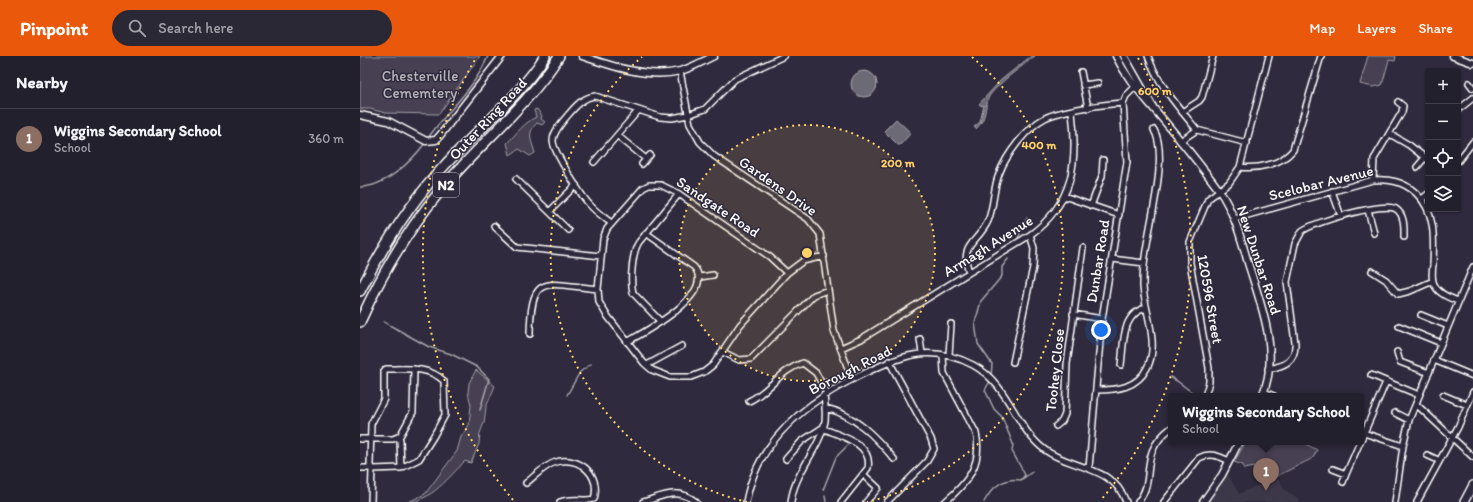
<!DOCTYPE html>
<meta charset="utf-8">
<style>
:root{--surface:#23202e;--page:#2b2836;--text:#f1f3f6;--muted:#a3a3aa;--line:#403e4a;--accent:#ea580c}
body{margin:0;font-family:Itim,sans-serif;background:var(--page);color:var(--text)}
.controls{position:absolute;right:12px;top:12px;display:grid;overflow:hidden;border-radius:4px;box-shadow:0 1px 3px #0004}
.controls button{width:36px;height:36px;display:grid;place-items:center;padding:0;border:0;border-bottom:1px solid var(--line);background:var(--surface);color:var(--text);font:20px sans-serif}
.you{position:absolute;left:741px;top:274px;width:14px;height:14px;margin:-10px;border:3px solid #fff;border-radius:50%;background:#1a73e8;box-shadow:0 0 0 6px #1a73e833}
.badge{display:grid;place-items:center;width:26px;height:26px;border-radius:50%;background:var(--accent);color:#fff;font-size:13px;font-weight:700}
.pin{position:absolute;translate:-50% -33px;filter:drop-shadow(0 1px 2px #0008)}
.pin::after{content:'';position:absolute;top:21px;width:14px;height:12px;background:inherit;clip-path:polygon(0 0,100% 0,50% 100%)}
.popup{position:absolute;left:808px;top:337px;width:196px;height:52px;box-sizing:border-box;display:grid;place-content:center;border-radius:4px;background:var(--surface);filter:drop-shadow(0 1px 3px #0005);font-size:13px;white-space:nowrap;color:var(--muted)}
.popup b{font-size:15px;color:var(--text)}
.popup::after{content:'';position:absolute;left:50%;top:100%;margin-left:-8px;border:8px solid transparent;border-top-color:var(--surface)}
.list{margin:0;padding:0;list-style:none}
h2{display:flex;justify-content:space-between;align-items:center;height:52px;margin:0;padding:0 16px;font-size:17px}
h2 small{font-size:13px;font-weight:400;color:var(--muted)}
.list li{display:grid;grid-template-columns:26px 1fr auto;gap:12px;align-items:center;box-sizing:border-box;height:60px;padding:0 16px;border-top:1px solid var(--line)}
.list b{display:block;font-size:15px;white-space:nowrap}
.list p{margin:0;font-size:13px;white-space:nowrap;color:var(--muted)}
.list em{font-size:13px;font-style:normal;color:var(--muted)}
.icon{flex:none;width:22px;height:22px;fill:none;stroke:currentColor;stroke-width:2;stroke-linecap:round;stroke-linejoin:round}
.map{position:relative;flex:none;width:1113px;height:446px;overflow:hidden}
header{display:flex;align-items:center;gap:24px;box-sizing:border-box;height:56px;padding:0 20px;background:var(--accent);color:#fff}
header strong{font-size:19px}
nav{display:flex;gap:22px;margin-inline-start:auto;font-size:14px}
.search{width:280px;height:36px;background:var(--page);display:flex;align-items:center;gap:10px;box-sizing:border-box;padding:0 14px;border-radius:22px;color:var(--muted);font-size:15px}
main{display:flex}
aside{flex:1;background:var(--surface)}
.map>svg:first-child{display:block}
.built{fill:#3c3749}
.green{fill:#464152;stroke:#a2a0a8}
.water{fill:#6d6a77;stroke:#a7a6ad}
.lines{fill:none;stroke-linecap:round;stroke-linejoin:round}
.stream{stroke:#a7a6ad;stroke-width:1.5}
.minor-casing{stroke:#fff;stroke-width:8}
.tertiary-casing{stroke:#fff;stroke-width:9}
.secondary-casing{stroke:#fff;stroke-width:10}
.motorway-casing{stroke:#fff;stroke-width:12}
.minor{stroke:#2f2a3d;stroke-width:5}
.tertiary{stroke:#2f2a3d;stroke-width:6}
.secondary{stroke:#2f2a3d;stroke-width:7}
.motorway{stroke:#2f2a3d;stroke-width:9}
.ring{fill:none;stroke:#ffd166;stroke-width:2;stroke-dasharray:2 4}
.labels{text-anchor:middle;stroke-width:3;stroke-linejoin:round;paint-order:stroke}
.shield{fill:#2f2a3d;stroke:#c1bfc5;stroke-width:1}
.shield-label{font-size:14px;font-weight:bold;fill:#fff}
.park-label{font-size:15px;fill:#b5b3ba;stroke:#2f2a3d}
.street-label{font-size:15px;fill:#fff;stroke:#2f2a3d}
.centre{fill:#ffd166;stroke:#2f2a3d;stroke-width:2}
.ring-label{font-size:12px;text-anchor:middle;font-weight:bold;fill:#ffd166;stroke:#2f2a3d;stroke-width:3;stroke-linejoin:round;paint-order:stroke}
</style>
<header>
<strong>Pinpoint</strong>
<div class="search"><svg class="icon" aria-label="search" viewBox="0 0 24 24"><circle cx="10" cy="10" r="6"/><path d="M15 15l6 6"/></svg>Search here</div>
<nav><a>Map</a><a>Layers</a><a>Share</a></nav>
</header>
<main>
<aside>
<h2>Nearby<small></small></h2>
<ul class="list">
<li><span class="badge" style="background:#8d6e63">1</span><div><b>Wiggins Secondary School</b><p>School</p></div><em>360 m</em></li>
</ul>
</aside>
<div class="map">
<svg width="1113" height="446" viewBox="0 0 1113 446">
<rect width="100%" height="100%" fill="#2f2a3d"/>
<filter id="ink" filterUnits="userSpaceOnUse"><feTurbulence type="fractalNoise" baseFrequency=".025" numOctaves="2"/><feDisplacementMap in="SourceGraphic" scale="8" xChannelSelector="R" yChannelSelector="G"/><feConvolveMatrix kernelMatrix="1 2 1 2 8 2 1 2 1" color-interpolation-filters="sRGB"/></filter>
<g filter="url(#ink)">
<!-- built -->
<path class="built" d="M869,420L879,438L913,422L920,424L924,433L940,444L939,446H849L865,422Z"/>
<!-- green -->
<path class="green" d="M0,0H120L79,58L26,57L10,53H0Z
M1008,0H1036L1035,5L1029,4L1022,29L1013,31L1000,28Z
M177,53L182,60L181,63L185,66L182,69L177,67C166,77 172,86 175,97L170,100L159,93L150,99L147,87C156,78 165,66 176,61L174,54Z
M116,314L135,330L126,351L124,367L120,377L119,388L111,407L105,405C90,420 70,446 48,446L65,438L97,395L101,381L109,369L111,349L108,337L109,327Z
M886,386H942L957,394L953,402L903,427L900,410L884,413L883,409L874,406Z"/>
<!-- water -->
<path class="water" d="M671,0H675C660,12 642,24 630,39C623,50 629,60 616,73L614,71L620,66L624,49L621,50L619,48L641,24Z
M491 28a13 13 0 1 1 26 0a13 13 0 1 1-26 0Z
M536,63L551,77L540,89H538L524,75Z"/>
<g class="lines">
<!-- stream -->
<path class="stream" d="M68,82C87,55 116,31 128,0
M0,131C25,131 51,106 65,87
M658,182L667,162
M24,266L69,291L91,298L117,311L129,323L120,354
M631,321L632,308L618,288L615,267L621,245L642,220V211L648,203
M810,321L817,325L837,340
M207,339L220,316L231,308
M661,424L672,416
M463,434L476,401L488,389
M465,440L466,446
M624,446C632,431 644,421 661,424L665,419L652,395L653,388L642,361L634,353L625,334L630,325"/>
<!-- minor casing -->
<g class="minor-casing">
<path id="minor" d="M788,0C797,27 819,52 837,74
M320,15L330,68L340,86L354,100L448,163L460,178L474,275L492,323
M721,16L728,52
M1109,27L1113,32
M723,29L738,27
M1098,54L1113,42
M822,56L839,45L842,41L853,0
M1030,78L1049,89L1068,104
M258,80L286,103
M820,85L837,74L887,87
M1098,105L1113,86
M234,106L278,55
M282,108L290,99
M880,111C897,113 921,109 933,94L961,0
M1057,111L1068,98
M156,123L208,174
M1013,124L1014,103L1042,56L1043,50L1038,46
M972,135L981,160
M704,140L759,159
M1062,143L1068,138
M731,150L742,120L743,104
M1008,154L1014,177
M190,155L216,129
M874,163L1013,124C1029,123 1043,125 1056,137C1076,156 1074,183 1073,209C1072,216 1071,224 1075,230C1079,238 1090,242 1098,245
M251,167C244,161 236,156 230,149C222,141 193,95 193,85C193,76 202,66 208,59C215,51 223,41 235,40L300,61L312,62L328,59L345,53L375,23L424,0
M134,170L157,191L241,200
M752,203L784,207
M1012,215L1026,224L1038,238L1050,235L1073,225
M609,216C599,188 618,187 628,165C634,151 633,133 639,118C646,99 667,71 685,62C701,54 745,48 763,47
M427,217L410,201L319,138L301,129H289L283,132L247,173L243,183L238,233L239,246L246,258L284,307L292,314L310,321H331L344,316L353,309L380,269L427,217L443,205L464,200
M340,221L353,219
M713,258L742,263
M1061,259L1088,270
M301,266L273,237C270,225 272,196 279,186L319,138
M1039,270L1081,287
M170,278C171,215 185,228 238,233
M560,283L562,297
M267,286C286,275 357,238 334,211L286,177
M481,292L501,283L670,179C714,147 718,106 712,56
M363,296L379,304L391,303L454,239L468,234
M1037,296L1040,306L1069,317
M583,299L584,317L616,377C623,409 607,427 585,446
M589,299L591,268
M1074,304L1113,320
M653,306L673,211L674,192L670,179
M287,309L322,290
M761,309C764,288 761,258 786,252
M26,313C46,313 69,310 84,325L85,359L73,381L59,403L41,412L13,413L10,410L11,368L24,343V315Z
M908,313C924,310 936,306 935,287L927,226L935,188L942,175C953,166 1025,145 1036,153C1045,159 1044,172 1044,181
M1011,319L1059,339
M737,334C757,334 777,332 787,312C800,289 785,256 783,231C783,224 783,217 784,210C786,177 810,101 794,74
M904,336L914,340
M1083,339L1107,349
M845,340L849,326V312L830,207V186L848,143L869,127L880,111L909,0
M389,345C409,336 420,314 443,307L456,317L467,337
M1056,348L1113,401
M465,352C494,358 516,381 534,403
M1035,357L1049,364
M696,370L702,365L705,358L707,308L723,192
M1004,377L1043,390
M38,381L40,384L41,412
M0,383H33L40,380L53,356L54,313
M1001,384L1026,326
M1067,399L1078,404
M426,403L442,385L462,372C480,380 513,387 508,412L481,446
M0,412H12L11,446
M729,412L742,263L767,106L763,47L766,40L777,29
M973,413L986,418L1000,386
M504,419L518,432L506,446
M983,426L986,418
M166,427C175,420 185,409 196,406C220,400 241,419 234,443C224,446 212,441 200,446
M283,446C303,440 318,431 336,446
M386,446C397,385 446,346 499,320C539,300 570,287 613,309C650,329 654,371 685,394C711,413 753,409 766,446
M431,446C434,417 460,393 465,365C466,356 465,348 464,339
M527,446L567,405L574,393L571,383L529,305
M778,446C798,421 776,399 811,372
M804,446L839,402C850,396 859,400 869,405
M1035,446L1043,390L1049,364L1113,211
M1057,446L1098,371L1113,336"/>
</g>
<!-- tertiary casing -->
<g class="tertiary-casing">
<path id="tertiary" d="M222,0C251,10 289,23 320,15C332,12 343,5 354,0
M756,0C767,23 779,35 795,54C817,80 839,107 859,134C874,156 881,182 888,207C901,249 921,297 902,340
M764,0L793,51
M1093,0L1113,7
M0,59L28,65L66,85L76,84L82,77L142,0
M843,446L862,419L879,386"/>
</g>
<!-- secondary casing -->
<g class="secondary-casing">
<path id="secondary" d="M1104,446L1113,429"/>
</g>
<!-- motorway casing -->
<g class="motorway-casing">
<path id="motorway" d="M0,235C23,190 50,147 85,109C117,74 159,41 185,0
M0,266C21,219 48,173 81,134C119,88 167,51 199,0"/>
</g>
<!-- minor -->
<use href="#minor" class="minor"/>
<!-- tertiary -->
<use href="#tertiary" class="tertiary"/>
<!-- secondary -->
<use href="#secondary" class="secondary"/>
<!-- motorway -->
<use href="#motorway" class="motorway"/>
</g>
</g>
<!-- distance rings -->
<circle cx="447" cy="197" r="128" fill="#ffd166" fill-opacity=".12"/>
<g class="ring">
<circle cx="447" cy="197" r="128"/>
<path d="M387 446A256 256 0 0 1 282 1M612 1A256 256 0 0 1 507 446"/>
<path d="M153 444A384 384 0 0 1 116 2M778 2A384 384 0 0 1 741 444"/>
</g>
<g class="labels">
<!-- shield labels -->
<rect class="shield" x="73" y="117" width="26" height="24" rx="3"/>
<g class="shield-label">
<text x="86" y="134">N2</text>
</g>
<!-- park labels -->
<g class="park-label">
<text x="60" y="25">Chesterville<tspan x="60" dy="17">Cememtery</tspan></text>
</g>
<!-- street labels -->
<g class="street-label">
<text transform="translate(128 63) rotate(-47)" y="5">Outer Ring Road</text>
<text transform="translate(961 127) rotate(-14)" y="5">Scelobar Avenue</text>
<text transform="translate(418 130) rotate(35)" y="5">Gardens Drive</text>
<text transform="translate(358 151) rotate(34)" y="5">Sandgate Road</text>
<text transform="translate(628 190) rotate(-32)" y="5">Armagh Avenue</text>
<text transform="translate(899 204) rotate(72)" y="5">New Dunbar Road</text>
<text transform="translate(738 205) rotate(-81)" y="5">Dunbar Road</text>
<text transform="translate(850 243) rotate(80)" y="5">120596 Street</text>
<text transform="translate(490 314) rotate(-27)" y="5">Borough Road</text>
<text transform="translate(695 314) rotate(-84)" y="5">Toohey Close</text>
</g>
</g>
<circle cx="447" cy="197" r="6" class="centre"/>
<g class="ring-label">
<text x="795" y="39">600 m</text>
<text x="679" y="93">400 m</text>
<text x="538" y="111">200 m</text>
</g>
</svg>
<div class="controls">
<button>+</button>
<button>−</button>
<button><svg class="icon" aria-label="locate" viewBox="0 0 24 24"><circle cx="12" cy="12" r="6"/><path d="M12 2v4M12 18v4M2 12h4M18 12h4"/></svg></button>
<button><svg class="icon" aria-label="layers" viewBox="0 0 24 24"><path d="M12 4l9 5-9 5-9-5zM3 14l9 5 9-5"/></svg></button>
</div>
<div class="you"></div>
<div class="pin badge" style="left:906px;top:435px;background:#8d6e63">1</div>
<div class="popup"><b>Wiggins Secondary School</b>School</div>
</div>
</main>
